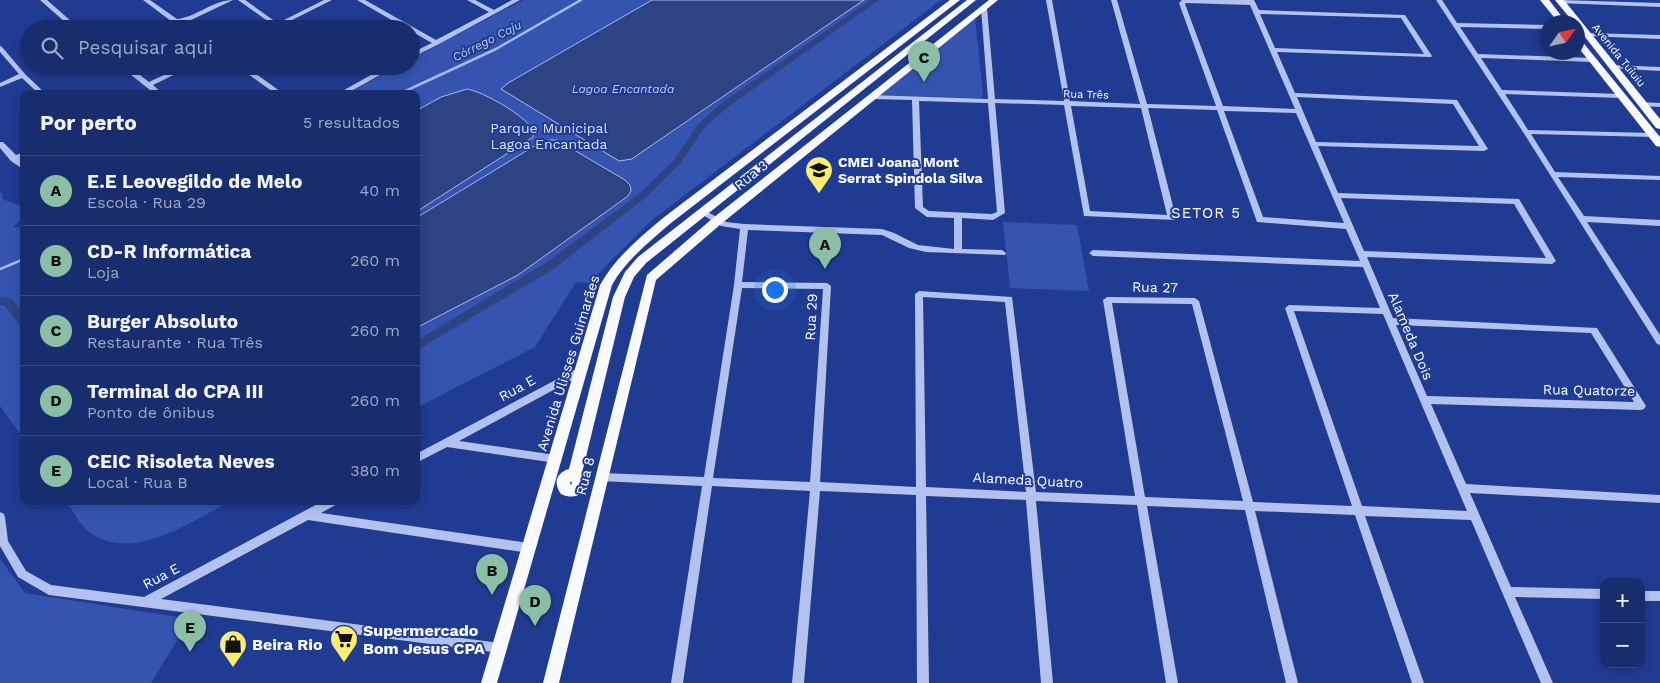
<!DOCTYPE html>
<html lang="pt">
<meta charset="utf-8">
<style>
:root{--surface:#182d6e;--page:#213573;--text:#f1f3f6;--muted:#9fa8c2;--line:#364981;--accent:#8abfa5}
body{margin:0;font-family:"Work Sans",sans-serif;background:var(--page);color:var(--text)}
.controls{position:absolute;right:15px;bottom:15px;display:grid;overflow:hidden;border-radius:10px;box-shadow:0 2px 8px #0003}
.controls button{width:45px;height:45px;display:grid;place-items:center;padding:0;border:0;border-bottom:1px solid var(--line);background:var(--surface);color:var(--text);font:25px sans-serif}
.compass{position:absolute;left:1540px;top:15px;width:45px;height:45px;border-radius:50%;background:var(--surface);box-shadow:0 2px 8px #0003;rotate:56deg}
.you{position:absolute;left:774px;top:289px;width:18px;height:18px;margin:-12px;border:4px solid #fff;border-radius:50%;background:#1a73e8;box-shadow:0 0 0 8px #1a73e833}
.badge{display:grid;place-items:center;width:32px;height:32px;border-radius:50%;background:var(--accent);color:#111;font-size:16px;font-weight:700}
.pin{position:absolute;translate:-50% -41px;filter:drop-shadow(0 1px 2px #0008)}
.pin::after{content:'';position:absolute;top:26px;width:18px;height:15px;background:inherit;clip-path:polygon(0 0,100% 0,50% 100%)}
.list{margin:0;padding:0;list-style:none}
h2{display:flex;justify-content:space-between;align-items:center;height:65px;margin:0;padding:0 20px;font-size:21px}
h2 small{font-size:16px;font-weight:400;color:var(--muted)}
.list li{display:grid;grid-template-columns:32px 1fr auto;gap:15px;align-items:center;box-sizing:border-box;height:70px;padding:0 20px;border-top:1px solid var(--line)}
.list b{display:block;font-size:19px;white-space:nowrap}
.list p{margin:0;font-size:16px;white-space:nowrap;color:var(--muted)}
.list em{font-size:16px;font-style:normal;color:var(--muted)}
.icon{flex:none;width:28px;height:28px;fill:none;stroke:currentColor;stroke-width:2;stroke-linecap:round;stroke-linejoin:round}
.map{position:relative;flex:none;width:1660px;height:683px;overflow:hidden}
.search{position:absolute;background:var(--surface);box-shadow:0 2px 8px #0003;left:20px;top:20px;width:400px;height:55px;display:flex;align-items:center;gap:12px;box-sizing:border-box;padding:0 18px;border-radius:28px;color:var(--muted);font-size:19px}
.panel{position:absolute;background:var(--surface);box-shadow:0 2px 8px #0003;left:20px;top:90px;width:400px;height:415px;border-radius:10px}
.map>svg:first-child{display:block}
.green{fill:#3454b0}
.water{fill:#2e4383;stroke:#a6baef}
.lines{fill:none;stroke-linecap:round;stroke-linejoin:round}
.stream{stroke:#a6baef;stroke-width:2.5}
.canal{fill:#2e4383;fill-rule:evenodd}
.minor{fill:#b2c1ed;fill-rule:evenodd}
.major{fill:#f8faff;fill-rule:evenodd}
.labels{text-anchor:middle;stroke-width:4;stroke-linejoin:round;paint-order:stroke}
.far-street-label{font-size:11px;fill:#fff;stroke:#203c92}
.far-water-label{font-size:12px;font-style:italic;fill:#becdf4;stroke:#203c92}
.park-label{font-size:14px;fill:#d8e1fa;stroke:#203c92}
.poi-label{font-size:14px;font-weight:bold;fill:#fff;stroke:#203c92;text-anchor:start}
.street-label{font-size:14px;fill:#fff;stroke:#203c92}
.neighbourhood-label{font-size:15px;letter-spacing:1px;fill:#fff;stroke:#203c92}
.near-poi-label{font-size:16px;font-weight:bold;fill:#fff;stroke:#203c92;text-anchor:start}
</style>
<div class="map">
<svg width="1660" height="683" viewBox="0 0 1660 683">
<rect width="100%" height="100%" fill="#203c92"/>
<!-- green -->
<path class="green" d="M523,0H941L652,220L589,283L576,282L535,347L416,408V94H347L398,66H411V59Z
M975,18L983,95L981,98L880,95Z
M0,192L3,194L2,199L24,207V217L13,227H24V439L0,406Z
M1003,222L1077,225L1089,291L1010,288Z
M66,501H231C191,521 133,564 89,532C80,526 73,510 66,501Z
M0,559L25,593L190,619L151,683H0Z"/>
<!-- water -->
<path class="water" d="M652,0H864L639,154L632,159L619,161L501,89L508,83Z
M467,89C484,92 526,116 534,131L533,137L416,212V111L441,97Z
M550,140H557L625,180L630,185L631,191L628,196L518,275L416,328V218L541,142Z"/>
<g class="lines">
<!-- stream -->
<path class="stream" d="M399,94L496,49L581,0
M0,269L24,259"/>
<!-- canal -->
<path class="canal" d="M870,0H879L729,106L704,128L680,164L645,198L555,268L416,351V341L547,262L639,194L674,160L698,124L723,102Z
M0,297L11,298L24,314V326L20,325L4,305H0Z"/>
<!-- minor -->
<path class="minor" d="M40,0H47L80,29H73Z
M143,0H150L177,19C197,17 213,0 233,0L191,20L202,29H194L185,22C173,23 168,29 156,29L171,21Z
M238,0H245L276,22L265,29H257L269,22Z
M324,0H332L290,21L301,29H293L282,21Z
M357,0H365L436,40L489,12L467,0H475L494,10L512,0H520L439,44L411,58V53L432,43L411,31V29H407Z
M1046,0H1052L1070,101L1140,104L1111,0H1117L1147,104L1216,106L1179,3L1182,0H1254L1259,10L1405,15L1432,56L1431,57L1277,52L1295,93L1457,100L1488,149L1484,151L1318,146L1338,193L1519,199L1556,261L1552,264L1367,257L1393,318L1597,328L1646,406L1644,409L1641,410L1431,404L1466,484L1660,495V503L1470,493L1511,587L1604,589V599L1515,597L1553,683H1541L1471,520L1365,516L1424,683H1412L1355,515L1255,511L1298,683H1286L1245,510L1147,506L1178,683H1166L1137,505L1036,501L1053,683H1041L1026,500L926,496L929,683H917L916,495L820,491L804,683H792L810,491L712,486L683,683H671L702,486L601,481L598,480L596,477L598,474L601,473L704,477L734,285L740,229L721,226L698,212L702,209L726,222L744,224L882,229L894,233L918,245L954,249V218L927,217L915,208L912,100L872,99L869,97L872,95L988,99L981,8L984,6L987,8L995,99L1064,101ZM1186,3L1250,5L1295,109L1223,106L1185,4ZM1260,14L1401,18L1424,54L1275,48ZM1297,97L1453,104L1479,146L1316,142ZM919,101L988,103L997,212L992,214L929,211L923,207ZM995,103L1064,105L1084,216L1175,220L1176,218L1148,108L1217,110L1257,222L1346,229L1360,261L1093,250L1089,253L1093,256L1363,267L1380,308L1289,305L1285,308L1352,506L1253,502L1199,301L1195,298L1107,297L1103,300L1135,496L1036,492L1012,297L919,291L915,294L916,487L820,482L831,286L827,283L742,282L748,230L882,235L909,248L926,252L1005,255L1006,253L1002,250L962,249V218L993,220L1005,213ZM1071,106L1141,108L1167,215L1090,211ZM1224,111L1296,113L1344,223L1263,217ZM1341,198L1514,204L1546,258L1364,251ZM742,288L823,289L810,482L713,478ZM923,297L1005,302L1026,492L926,487ZM1112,303L1192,304L1243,501L1145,497ZM1294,311L1383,314L1467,511L1362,506ZM1396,325L1591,333L1634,402L1427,396Z
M1436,0H1442L1457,23L1548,25V29L1460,27L1478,54L1592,58L1595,60L1592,62L1481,58L1502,90L1621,94L1624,96L1621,98L1505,94L1528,130L1653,133L1657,135L1653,137L1531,134L1555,172L1660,176V180L1558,177L1584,216L1660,220V226L1587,222L1660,335V345L1657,344L1523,132Z
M1560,0L1660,3V7L1558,3V1Z
M1587,33L1660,35V39L1585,36L1584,35Z
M0,46L2,47L25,74L46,94H39L22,78L0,87V83L19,74L0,52Z
M1613,65L1660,67V71L1611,68L1610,67Z
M120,66H128L149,82L183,66H192L153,85L163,94H155Z
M237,66H245L284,94H276Z
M358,66H366L376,72L388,66H396L346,94H337L371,75Z
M1640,102L1660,103V107L1642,106L1639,104Z
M0,142H3L16,155L24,152V157L20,159L24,163V170L11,161L0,148Z
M580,367L583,368L584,371L583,374L459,441L556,455L559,456L561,459L559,462L556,463L447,447L416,463V454Z
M323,501H338L337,504L321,513L529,543L533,545L534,548L533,551L529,553L308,520L161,599L500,643L504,644L506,648L504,652L500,653L49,595L18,577L0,546V512L4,514L5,517L8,541L26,571L51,585L144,597Z
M1641,591H1660V601H1641Z"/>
<!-- major -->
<path class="major" d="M950,0H960L671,223C649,242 626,260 612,285L497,683H481L600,285C616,257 639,238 663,218Z
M967,0H976L646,263L634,277L625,297L582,473C593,490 578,502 561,494C553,483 556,473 569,469L613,297L625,272L638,257ZM571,481L572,483L571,485L570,483Z
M989,0H998L721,224L656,280L559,683H543L647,275L713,218Z
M1540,0H1549L1566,22H1558Z
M1555,0H1564L1660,119V129L1656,128L1578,28V22H1573Z
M1578,39L1581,40L1660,137V147L1656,146L1578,47Z"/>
</g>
<!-- icons -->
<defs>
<g id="school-pin" transform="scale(1.4375)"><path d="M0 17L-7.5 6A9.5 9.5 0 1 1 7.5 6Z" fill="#fbed73" stroke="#203c92"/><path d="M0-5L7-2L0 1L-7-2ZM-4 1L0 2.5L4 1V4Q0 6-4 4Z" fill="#111"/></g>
<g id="supermarket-pin" transform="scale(1.4375)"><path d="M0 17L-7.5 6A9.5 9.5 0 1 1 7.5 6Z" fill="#fbed73" stroke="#203c92"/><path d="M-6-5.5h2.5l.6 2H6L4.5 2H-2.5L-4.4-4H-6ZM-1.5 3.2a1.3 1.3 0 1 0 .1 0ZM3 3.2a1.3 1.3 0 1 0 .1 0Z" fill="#111"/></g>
<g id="shop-pin" transform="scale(1.4375)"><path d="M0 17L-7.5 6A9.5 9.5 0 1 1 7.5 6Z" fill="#fbed73" stroke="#203c92"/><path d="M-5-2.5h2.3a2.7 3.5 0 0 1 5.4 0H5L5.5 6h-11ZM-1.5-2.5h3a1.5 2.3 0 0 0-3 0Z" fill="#111"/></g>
</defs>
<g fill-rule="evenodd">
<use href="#school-pin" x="819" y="170"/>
<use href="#supermarket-pin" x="344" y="639"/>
<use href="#shop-pin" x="233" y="644"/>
</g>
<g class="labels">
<!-- far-street labels -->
<g class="far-street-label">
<text transform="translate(1619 55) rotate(51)" y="4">Avenida Tuiuiu</text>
<text transform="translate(1086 94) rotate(2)" y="4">Rua Três</text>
</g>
<!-- far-water labels -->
<g class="far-water-label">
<text transform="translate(487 41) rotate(-27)" y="4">Córrego Caju</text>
<text x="623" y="93">Lagoa Encantada</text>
</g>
<!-- park labels -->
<g class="park-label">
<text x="549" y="133">Parque Municipal<tspan x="549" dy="16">Lagoa Encantada</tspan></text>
</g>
<!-- poi labels -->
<g class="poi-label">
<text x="838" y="167">CMEI Joana Mont<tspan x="838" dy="16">Serrat Spindola Silva</tspan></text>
</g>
<!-- street labels -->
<g class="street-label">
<text transform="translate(751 175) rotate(-39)" y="5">Rua 3</text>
<text transform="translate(1155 287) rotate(1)" y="5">Rua 27</text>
<text transform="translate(811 317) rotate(-87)" y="5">Rua 29</text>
<text transform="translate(1411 336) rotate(67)" y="5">Alameda Dois</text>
<text transform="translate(568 363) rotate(-73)" y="5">Avenida Ulisses Guimarães</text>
<text transform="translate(517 388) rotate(-29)" y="5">Rua E</text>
<text transform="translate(1589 390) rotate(1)" y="5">Rua Quatorze</text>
<text transform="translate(585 476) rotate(-76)" y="5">Rua 8</text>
<text transform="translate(1028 480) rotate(3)" y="5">Alameda Quatro</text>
<text transform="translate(161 576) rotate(-28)" y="5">Rua E</text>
</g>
<!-- neighbourhood labels -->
<g class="neighbourhood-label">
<text x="1206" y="218">SETOR 5</text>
</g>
<!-- near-poi labels -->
<g class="near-poi-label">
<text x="363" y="636">Supermercado<tspan x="363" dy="18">Bom Jesus CPA</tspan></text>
<text x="252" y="650">Beira Rio</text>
</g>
</g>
</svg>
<div class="controls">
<button>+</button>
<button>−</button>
</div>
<svg class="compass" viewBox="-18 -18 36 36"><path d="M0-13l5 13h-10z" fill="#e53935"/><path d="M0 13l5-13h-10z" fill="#9fa8c2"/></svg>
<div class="you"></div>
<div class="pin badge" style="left:825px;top:269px">A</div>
<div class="pin badge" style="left:492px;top:595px">B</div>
<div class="pin badge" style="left:924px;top:82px">C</div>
<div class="pin badge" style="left:535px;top:626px">D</div>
<div class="pin badge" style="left:190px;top:652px">E</div>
<div class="search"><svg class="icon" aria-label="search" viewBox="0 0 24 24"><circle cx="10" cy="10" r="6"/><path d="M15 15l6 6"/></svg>Pesquisar aqui</div>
<section class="panel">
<h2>Por perto<small>5 resultados</small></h2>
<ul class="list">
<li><span class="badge">A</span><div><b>E.E Leovegildo de Melo</b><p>Escola · Rua 29</p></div><em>40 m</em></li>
<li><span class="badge">B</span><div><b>CD-R Informática</b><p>Loja</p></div><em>260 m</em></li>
<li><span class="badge">C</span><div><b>Burger Absoluto</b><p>Restaurante · Rua Três</p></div><em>260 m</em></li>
<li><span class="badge">D</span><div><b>Terminal do CPA III</b><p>Ponto de ônibus</p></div><em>260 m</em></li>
<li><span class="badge">E</span><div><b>CEIC Risoleta Neves</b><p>Local · Rua B</p></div><em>380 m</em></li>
</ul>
</section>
</div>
